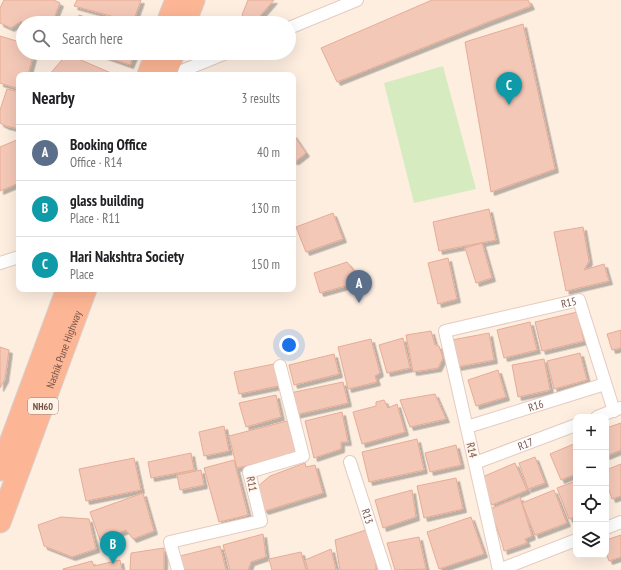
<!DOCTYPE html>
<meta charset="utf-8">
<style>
:root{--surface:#fff;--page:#f2f2f2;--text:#202124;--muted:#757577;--line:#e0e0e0;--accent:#ed513f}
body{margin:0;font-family:"PT Sans Narrow",sans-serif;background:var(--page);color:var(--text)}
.controls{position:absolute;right:12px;bottom:12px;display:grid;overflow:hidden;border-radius:8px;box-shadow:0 4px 16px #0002}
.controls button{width:36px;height:36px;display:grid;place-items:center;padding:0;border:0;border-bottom:1px solid var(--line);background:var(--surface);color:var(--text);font:20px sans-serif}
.you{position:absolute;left:289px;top:345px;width:14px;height:14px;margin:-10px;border:3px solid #fff;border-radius:50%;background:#1a73e8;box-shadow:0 0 0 6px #1a73e833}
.badge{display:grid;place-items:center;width:26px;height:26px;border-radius:50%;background:var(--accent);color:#fff;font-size:13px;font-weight:700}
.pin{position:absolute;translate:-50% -33px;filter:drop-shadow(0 1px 2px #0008)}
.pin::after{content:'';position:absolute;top:21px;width:14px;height:12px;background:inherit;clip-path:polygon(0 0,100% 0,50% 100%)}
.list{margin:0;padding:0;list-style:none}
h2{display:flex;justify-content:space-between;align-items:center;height:52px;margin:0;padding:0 16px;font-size:17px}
h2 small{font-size:13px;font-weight:400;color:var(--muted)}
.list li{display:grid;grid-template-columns:26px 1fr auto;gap:12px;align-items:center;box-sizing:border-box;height:56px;padding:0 16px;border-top:1px solid var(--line)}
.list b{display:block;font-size:15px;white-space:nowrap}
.list p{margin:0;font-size:13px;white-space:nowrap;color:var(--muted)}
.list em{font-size:13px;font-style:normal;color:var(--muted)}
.icon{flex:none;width:22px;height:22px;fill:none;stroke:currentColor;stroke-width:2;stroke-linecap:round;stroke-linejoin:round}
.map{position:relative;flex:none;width:621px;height:570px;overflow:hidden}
.search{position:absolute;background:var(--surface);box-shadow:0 4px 16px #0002;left:16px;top:16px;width:280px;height:44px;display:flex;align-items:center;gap:10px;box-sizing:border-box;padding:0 14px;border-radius:22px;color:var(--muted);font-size:15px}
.panel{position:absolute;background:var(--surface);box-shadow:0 4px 16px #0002;left:16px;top:72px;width:280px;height:220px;border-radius:8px}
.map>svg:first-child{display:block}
.green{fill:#d6ebbf}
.building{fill:#f4c8b7;stroke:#e7ab96;filter:url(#shadow)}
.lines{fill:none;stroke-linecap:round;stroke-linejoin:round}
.minor-casing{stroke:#e4cbbf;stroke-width:14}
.trunk-casing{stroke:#d8cecb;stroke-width:23}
.minor{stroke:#fff;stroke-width:12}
.trunk{stroke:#fdb695;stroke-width:21}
.labels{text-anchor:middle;stroke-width:3;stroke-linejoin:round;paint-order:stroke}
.shield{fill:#fff3e8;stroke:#9e8277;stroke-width:1}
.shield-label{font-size:10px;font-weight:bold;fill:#755147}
.street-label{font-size:11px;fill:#755147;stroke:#fff3e8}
</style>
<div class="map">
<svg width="621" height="570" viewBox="0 0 621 570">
<defs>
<filter id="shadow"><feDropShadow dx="3.5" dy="3.5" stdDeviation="0" flood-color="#0004"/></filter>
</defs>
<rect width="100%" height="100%" fill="#fdeee0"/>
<!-- green -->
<path class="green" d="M443,66L476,189L414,203L384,83Z"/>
<!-- building -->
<path class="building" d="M4,0H54L60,3L52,23H24L21,21L11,28L0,23V8Z
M77,0H141L133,22L74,6Z
M248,0H274L254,23H249L242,15Z
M432,0H528L531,6L488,22L337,82L321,48Z
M79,15L103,23H76Z
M523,24L555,169L491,192L465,42Z
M0,36L23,43V53H34L28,75H19V89L0,83Z
M96,53H135L130,65Z
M67,54L111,73V75H49Z
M7,89L19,92V129L6,126L0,123V110Z
M293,134L306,153L296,161H293Z
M19,139V183L0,191V147Z
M489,209L496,240L439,251L433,222Z
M333,213L343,239L306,252L296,227Z
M583,227L589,261L584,270L604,264L609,281L566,291L554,232Z
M482,243L492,278L476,283L465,248Z
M448,258L457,299L438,304L428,263Z
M347,262L355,272L353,284L320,293L314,273Z
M577,312L584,341L542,351L535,322Z
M530,322L537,350L504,358L497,330Z
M621,330V348L612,350L607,334Z
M431,331L435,345L439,346L443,358L438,368L413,372L406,335Z
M489,333L494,360L457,367L452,340Z
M403,338L410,368L387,373L379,345Z
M371,339L380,373L375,376L377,382L348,389L338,347Z
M0,347L9,350L5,379L0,388Z
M580,353L587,380L554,389L547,361Z
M334,354L339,374L294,385L289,365Z
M544,359L550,390L518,397L512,365Z
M279,363L283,385L239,394L234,372Z
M498,370L506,397L476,406L468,380Z
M343,382L348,403L295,415L290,393Z
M435,394L446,419L410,427L400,400Z
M276,395L281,417L246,427L239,403Z
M384,400L388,408L397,404L405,432L362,444L353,412L376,406V402Z
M342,412L348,442H341V449L314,458L305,421Z
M287,421L297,454L237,468L229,436Z
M621,423V450L606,456V428Z
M224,426L229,451L204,456L199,432Z
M417,439L424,470L369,482L362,452Z
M576,443V474L561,480L550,454Z
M456,445L461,465L430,472L425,453Z
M191,453L194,470L151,478L148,462Z
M535,457L545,483L528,489L519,463Z
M134,458L141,490L86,501L79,469Z
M234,460L248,515L219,522L204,468Z
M305,463L306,467L315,465L323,493L265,511L260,505L257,487L270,476Z
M515,463L527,490L492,505L480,478Z
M621,464V496L612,499L606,481V470Z
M201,470L204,485L180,490L177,475Z
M456,478L463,509L424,518L417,486Z
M576,481V516L569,519L557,488Z
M412,490L416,517L383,528L375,500Z
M554,490L567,523L535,535L522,503Z
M143,493L154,531L133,539L126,530L100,540L90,512Z
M520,497L532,536L525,539L527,543L504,551L502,543L490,509Z
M61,517L89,519L96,549L72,557L44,546L38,525Z
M471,517L484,554L439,569L427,532Z
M366,530L376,564V570H340L335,540Z
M263,534L266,557L251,562L248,570H230L223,545Z
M621,535V557L609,561L606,553V540Z
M419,537L426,569L395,570L387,543Z
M220,546L226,570H184L180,556Z
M164,548V570H130L131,553Z
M331,549L336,570H308L305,560Z
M301,552L306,570H272L269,559Z
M120,560L122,570H63V569L92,561L94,566Z"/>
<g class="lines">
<!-- minor casing -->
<g class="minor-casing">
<g id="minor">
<path d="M289,28L357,0"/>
<path d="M172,75L226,53"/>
<path d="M0,263L19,257"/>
<path d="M597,417L620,408"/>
<path id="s1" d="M467,427L605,384"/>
<path id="s2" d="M350,462L385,570"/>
<path id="s3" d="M475,463L576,425"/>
<path d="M606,528L621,522"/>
<path d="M178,570L170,542L261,521L249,472L303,456L280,366"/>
<path id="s4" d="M499,570L445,331L579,300L614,411"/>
<path d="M499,570L576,540"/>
</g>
</g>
<!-- trunk casing -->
<g class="trunk-casing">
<g id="trunk">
<path d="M167,23L176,0"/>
<path d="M185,23L194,0"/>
<path d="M148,75L156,53"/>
<path d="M165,75L174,53"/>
<path d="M0,470L67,289"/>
<path id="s5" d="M0,522L86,289"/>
</g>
</g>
<!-- minor -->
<use href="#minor" class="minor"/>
<!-- trunk -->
<use href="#trunk" class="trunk"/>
</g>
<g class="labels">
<!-- shield labels -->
<rect class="shield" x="28" y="398" width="30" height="16" rx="3"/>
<g class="shield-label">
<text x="43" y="410">NH60</text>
</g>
<!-- street labels -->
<g class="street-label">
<text dy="4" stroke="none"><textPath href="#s4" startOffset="372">R15</textPath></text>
<text dy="4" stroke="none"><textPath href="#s5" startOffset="184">Nashik Pune Highway</textPath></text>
<text dy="4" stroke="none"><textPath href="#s1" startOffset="72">R16</textPath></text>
<text dy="4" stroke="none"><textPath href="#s3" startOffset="54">R17</textPath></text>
<text transform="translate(472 450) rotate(77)" y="4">R14</text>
<text transform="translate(252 484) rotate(79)" y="4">R11</text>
<text dy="4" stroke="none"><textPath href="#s2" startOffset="57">R13</textPath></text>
</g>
</g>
</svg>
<div class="controls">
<button>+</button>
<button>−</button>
<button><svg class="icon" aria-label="locate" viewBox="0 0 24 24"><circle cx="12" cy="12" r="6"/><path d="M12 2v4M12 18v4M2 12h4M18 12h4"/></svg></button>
<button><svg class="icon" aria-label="layers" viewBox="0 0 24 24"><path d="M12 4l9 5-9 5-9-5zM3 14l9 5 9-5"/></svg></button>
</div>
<div class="you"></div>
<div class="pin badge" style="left:359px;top:303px;background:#5c6f8a">A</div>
<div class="pin badge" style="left:113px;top:564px;background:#0f9aa8">B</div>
<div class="pin badge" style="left:509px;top:105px;background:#0f9aa8">C</div>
<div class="search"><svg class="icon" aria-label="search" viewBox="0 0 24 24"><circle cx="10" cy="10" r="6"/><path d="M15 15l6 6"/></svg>Search here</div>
<section class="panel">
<h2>Nearby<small>3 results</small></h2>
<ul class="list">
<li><span class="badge" style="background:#5c6f8a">A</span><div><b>Booking Office</b><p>Office · R14</p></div><em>40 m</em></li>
<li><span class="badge" style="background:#0f9aa8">B</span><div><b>glass building</b><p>Place · R11</p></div><em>130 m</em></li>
<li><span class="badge" style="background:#0f9aa8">C</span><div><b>Hari Nakshtra Society</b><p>Place</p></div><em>150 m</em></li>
</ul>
</section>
</div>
